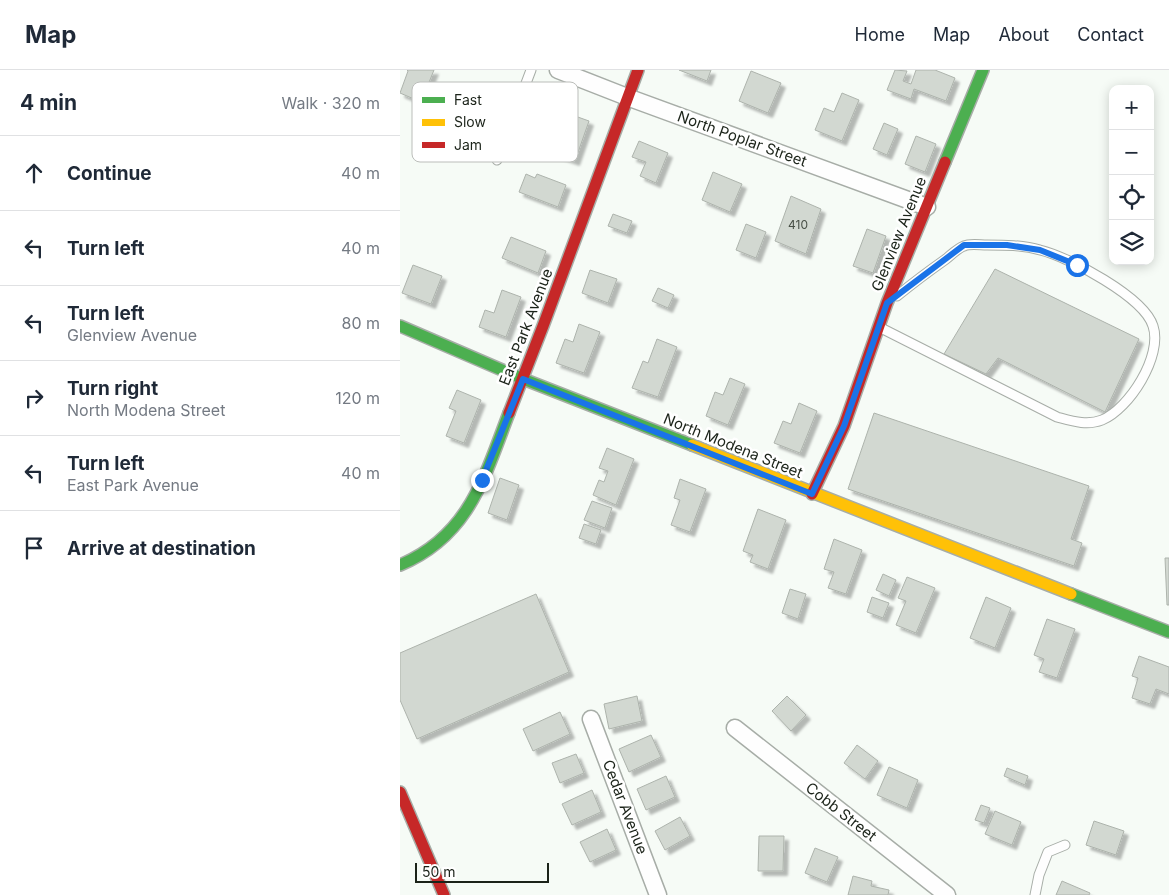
<!DOCTYPE html>
<meta charset="utf-8">
<style>
:root{--surface:#fff;--page:#f2f2f3;--text:#1f2937;--muted:#747a83;--line:#e0e1e3}
body{margin:0;font-family:Inter,sans-serif;background:var(--page);color:var(--text)}
.controls{position:absolute;right:15px;top:15px;display:grid;overflow:hidden;border-radius:10px;box-shadow:0 2px 12px #0003}
.controls button{width:45px;height:45px;display:grid;place-items:center;padding:0;border:0;border-bottom:1px solid var(--line);background:var(--surface);color:var(--text);font:25px sans-serif}
.scale{position:absolute;left:15px;bottom:12px;width:134px;box-sizing:border-box;padding-left:5px;border:2px solid #1b2319;border-top:0;font-size:14px;line-height:18px;white-space:nowrap;color:#1b2319;-webkit-text-stroke:4px #fff;paint-order:stroke}
.stop{position:absolute;width:15px;height:15px;margin:-11px;border:4px solid #1a73e8;border-radius:50%;background:#fff}
.stop.end{background:#1a73e8;border-color:#fff;box-shadow:0 1px 5px #0008}
.list{margin:0;padding:0;list-style:none}
h2{display:flex;justify-content:space-between;align-items:center;height:65px;margin:0;padding:0 20px;font-size:21px}
h2 small{font-size:16px;font-weight:400;color:var(--muted)}
.list li{display:grid;grid-template-columns:32px 1fr auto;gap:15px;align-items:center;box-sizing:border-box;height:75px;padding:0 20px;border-top:1px solid var(--line)}
.list b{display:block;font-size:19px;white-space:nowrap}
.list p{margin:0;font-size:16px;white-space:nowrap;color:var(--muted)}
.list em{font-size:16px;font-style:normal;color:var(--muted)}
.icon{flex:none;width:28px;height:28px;fill:none;stroke:currentColor;stroke-width:2;stroke-linecap:round;stroke-linejoin:round}
.map{position:relative;flex:none;width:769px;height:825px;overflow:hidden}
header{display:flex;align-items:center;gap:30px;box-sizing:border-box;height:70px;padding:0 25px;background:var(--surface);border-bottom:1px solid var(--line)}
header strong{font-size:24px}
nav{display:flex;gap:28px;margin-inline-start:auto;font-size:18px}
main{display:flex}
aside{flex:1;background:var(--surface)}
.map>svg:first-child{display:block}
.building{fill:#d2d8d1;stroke:#adb3ac;filter:url(#shadow)}
.lines{fill:none;stroke-linecap:round;stroke-linejoin:round}
.lane-casing{stroke:#a7ada7;stroke-width:11}
.street-casing{stroke:#a7ada7;stroke-width:19}
.fast-casing{stroke:#a7ada7;stroke-width:14}
.slow-casing{stroke:#a7ada7;stroke-width:14}
.jam-casing{stroke:#a7ada7;stroke-width:14}
.lane{stroke:#fefefe;stroke-width:9}
.street{stroke:#fefefe;stroke-width:16}
.fast{stroke:#4caf50;stroke-width:11}
.slow{stroke:#ffc107;stroke-width:11}
.jam{stroke:#c62828;stroke-width:11}
.route{stroke:#1a73e8;stroke-width:6}
.labels{text-anchor:middle;stroke-width:5;stroke-linejoin:round;paint-order:stroke}
.number-label{font-size:12px;fill:#495047}
.street-label{font-size:15px;fill:#1b2319;stroke:#fff}
.key{fill:#fff;stroke:#bbbdba;stroke-width:1}
.key-label{font-size:14px;fill:#1b2319}
</style>
<header>
<strong>Map</strong>
<nav><a>Home</a><a>Map</a><a>About</a><a>Contact</a></nav>
</header>
<main>
<aside>
<h2>4 min<small>Walk · 320 m</small></h2>
<ul class="list">
<li><svg class="icon" aria-label="ahead" viewBox="0 0 24 24"><path d="M12 20V5M6 11l6-6 6 6"/></svg><div><b>Continue</b></div><em>40 m</em></li>
<li><svg class="icon" aria-label="left" viewBox="0 0 24 24"><path d="M17 20v-9H6M10 6l-5 5 5 5"/></svg><div><b>Turn left</b></div><em>40 m</em></li>
<li><svg class="icon" aria-label="left" viewBox="0 0 24 24"><path d="M17 20v-9H6M10 6l-5 5 5 5"/></svg><div><b>Turn left</b><p>Glenview Avenue</p></div><em>80 m</em></li>
<li><svg class="icon" aria-label="right" viewBox="0 0 24 24"><path d="M7 20v-9h11M14 6l5 5-5 5"/></svg><div><b>Turn right</b><p>North Modena Street</p></div><em>120 m</em></li>
<li><svg class="icon" aria-label="left" viewBox="0 0 24 24"><path d="M17 20v-9H6M10 6l-5 5 5 5"/></svg><div><b>Turn left</b><p>East Park Avenue</p></div><em>40 m</em></li>
<li><svg class="icon" aria-label="arrive" viewBox="0 0 24 24"><path d="M6 21V4h12l-3 4 3 4H6"/></svg><div><b>Arrive at destination</b></div></li>
</ul>
</aside>
<div class="map">
<svg width="769" height="825" viewBox="0 0 769 825">
<defs>
<filter id="shadow"><feDropShadow dx="4.5" dy="4.5" stdDeviation="1" flood-color="#0004"/></filter>
</defs>
<rect width="100%" height="100%" fill="#f6fbf6"/>
<!-- building -->
<path class="building" d="M7,0H34L21,32L0,23L8,1Z
M279,0H311L307,11Z
M495,0L507,1L503,11L511,14L516,0H535L555,8L546,31L514,19L511,29L487,20Z
M351,1L381,13L368,43L339,31Z
M442,23L459,30L442,71L415,60L424,38L434,42Z
M161,41L189,51L175,91L147,81Z
M484,53L498,59L487,85L473,79Z
M516,66L536,74L525,102L505,94Z
M239,71L268,83L256,113L240,106L246,92L232,87Z
M313,102L342,114L330,142L302,130Z
M126,104L135,108L137,104L166,115L158,137L119,122Z
M391,126L421,139L406,184L375,171Z
M213,144L232,151L227,163L208,156Z
M346,154L366,162L356,188L336,180Z
M467,159L486,166L473,203L453,196Z
M111,167L146,181L138,203L102,188Z
M13,195L42,206L31,234L2,223Z
M595,199L739,269L705,342L598,288L586,304L544,284Z
M190,200L217,209L208,233L182,223Z
M258,218L274,225L268,238L252,231Z
M102,220L121,227L106,267L79,257L85,240L94,243Z
M179,254L200,262L184,303L156,293L165,269L173,272Z
M257,269L277,277L258,327L232,318L243,291L248,293Z
M330,308L345,314L328,355L306,346L315,322L323,325Z
M57,320L81,330L64,373L46,366L56,341L49,338Z
M399,333L417,341L400,383L374,373L383,351L391,354Z
M474,343L689,416L671,469L682,473L674,496L448,419Z
M207,378L234,389L216,435L193,425L199,410L204,412L208,401L199,398Z
M100,408L119,415L107,450L88,443Z
M280,409L306,419L290,462L271,455L280,430L274,428Z
M192,431L212,438L205,458L184,450Z
M358,439L386,450L368,499L350,492L353,485L343,481Z
M184,454L201,460L196,474L179,468Z
M434,469L462,480L446,524L428,518L434,502L424,499Z
M765,488H769V535H767Z
M483,504L496,510L489,526L476,520Z
M507,507L535,518L516,563L496,555L506,531L498,528Z
M390,519L406,524L398,549L382,543Z
M136,524L169,602L17,669L0,630V583Z
M472,527L489,533L483,548L467,542Z
M586,527L611,538L595,578L570,568Z
M647,549L675,559L657,608L639,602L644,589L634,585Z
M739,586L769,597V624L756,619L750,634L732,628L738,608L732,606Z
M237,626L242,651L209,659L204,634Z
M387,626L406,645L391,661L372,641Z
M160,642L170,664L133,681L123,659Z
M251,665L261,687L229,702L219,679Z
M457,675L478,691L465,709L444,693Z
M176,684L184,703L160,713L152,693Z
M489,697L518,710L507,738L477,725Z
M607,698L628,706L625,715L604,706Z
M266,706L275,727L246,740L237,719Z
M192,720L201,742L172,755L162,734Z
M581,735L590,738L584,753L575,750Z
M595,741L621,752L612,775L585,764Z
M280,747L290,766L265,780L255,761Z
M694,751L724,761L716,785L686,775Z
M207,759L216,780L190,792L180,772Z
M359,766H384L383,801H358Z
M415,778L438,787L427,812L405,803Z
M453,806L472,811L471,816L489,820L488,825H448Z
M662,811L690,823L689,825H656Z"/>
<g class="lines">
<!-- lane casing -->
<g class="lane-casing">
<path id="lane" d="M97,90L131,0
M479,257L657,347C672,351 687,356 702,350C729,339 763,286 753,256C744,227 669,187 640,180C623,175 604,175 587,175C580,175 570,173 564,176C558,178 551,185 546,189C529,201 513,213 497,226
M635,825L639,805L648,782L665,775"/>
</g>
<!-- street casing -->
<g class="street-casing">
<path id="street" d="M158,0L227,27L527,137
M191,649L258,825
M335,658L547,825"/>
</g>
<!-- fast casing -->
<g class="fast-casing">
<path id="fast" d="M545,92L583,0
M0,256L123,309L292,375
M0,495C69,466 84,408 109,343
M671,524L769,562"/>
</g>
<!-- slow casing -->
<g class="slow-casing">
<path id="slow" d="M292,375L671,524"/>
</g>
<!-- jam casing -->
<g class="jam-casing">
<path id="jam" d="M109,343L143,256L238,0
M412,424L444,356L487,233L545,92
M0,722L44,825"/>
</g>
<!-- lane -->
<use href="#lane" class="lane"/>
<!-- street -->
<use href="#street" class="street"/>
<!-- fast -->
<use href="#fast" class="fast"/>
<!-- slow -->
<use href="#slow" class="slow"/>
<!-- jam -->
<use href="#jam" class="jam"/>
</g>
<g class="lines">
<!-- route -->
<path class="route" d="M82,410L123,309L412,424L444,356L487,233L564,175H607L640,180L677,195"/>
</g>
<g class="labels">
<!-- number labels -->
<g class="number-label">
<text x="398" y="159">410</text>
</g>
<!-- street labels -->
<g class="street-label">
<text transform="translate(342 69) rotate(20)" y="5">North Poplar Street</text>
<text transform="translate(499 164) rotate(-68)" y="5">Glenview Avenue</text>
<text transform="translate(126 257) rotate(-69)" y="5">East Park Avenue</text>
<text transform="translate(333 376) rotate(22)" y="5">North Modena Street</text>
<text transform="translate(225 737) rotate(69)" y="5">Cedar Avenue</text>
<text transform="translate(441 742) rotate(38)" y="5">Cobb Street</text>
</g>
</g>
<!-- legend -->
<rect x="12" y="12" width="166" height="80" rx="8" class="key"/>
<rect x="22" y="27" width="23" height="6" fill="#4caf50"/>
<rect x="22" y="49" width="23" height="7" fill="#ffc107"/>
<rect x="22" y="72" width="23" height="6" fill="#c62828"/>
<g class="key-label">
<text x="54" y="35">Fast</text>
<text x="54" y="57">Slow</text>
<text x="54" y="80">Jam</text>
</g>
</svg>
<div class="controls">
<button>+</button>
<button>−</button>
<button><svg class="icon" aria-label="locate" viewBox="0 0 24 24"><circle cx="12" cy="12" r="6"/><path d="M12 2v4M12 18v4M2 12h4M18 12h4"/></svg></button>
<button><svg class="icon" aria-label="layers" viewBox="0 0 24 24"><path d="M12 4l9 5-9 5-9-5zM3 14l9 5 9-5"/></svg></button>
</div>
<div class="scale">50 m</div>
<div class="stop" style="left:677px;top:195px"></div>
<div class="stop end" style="left:82px;top:410px"></div>
</div>
</main>
